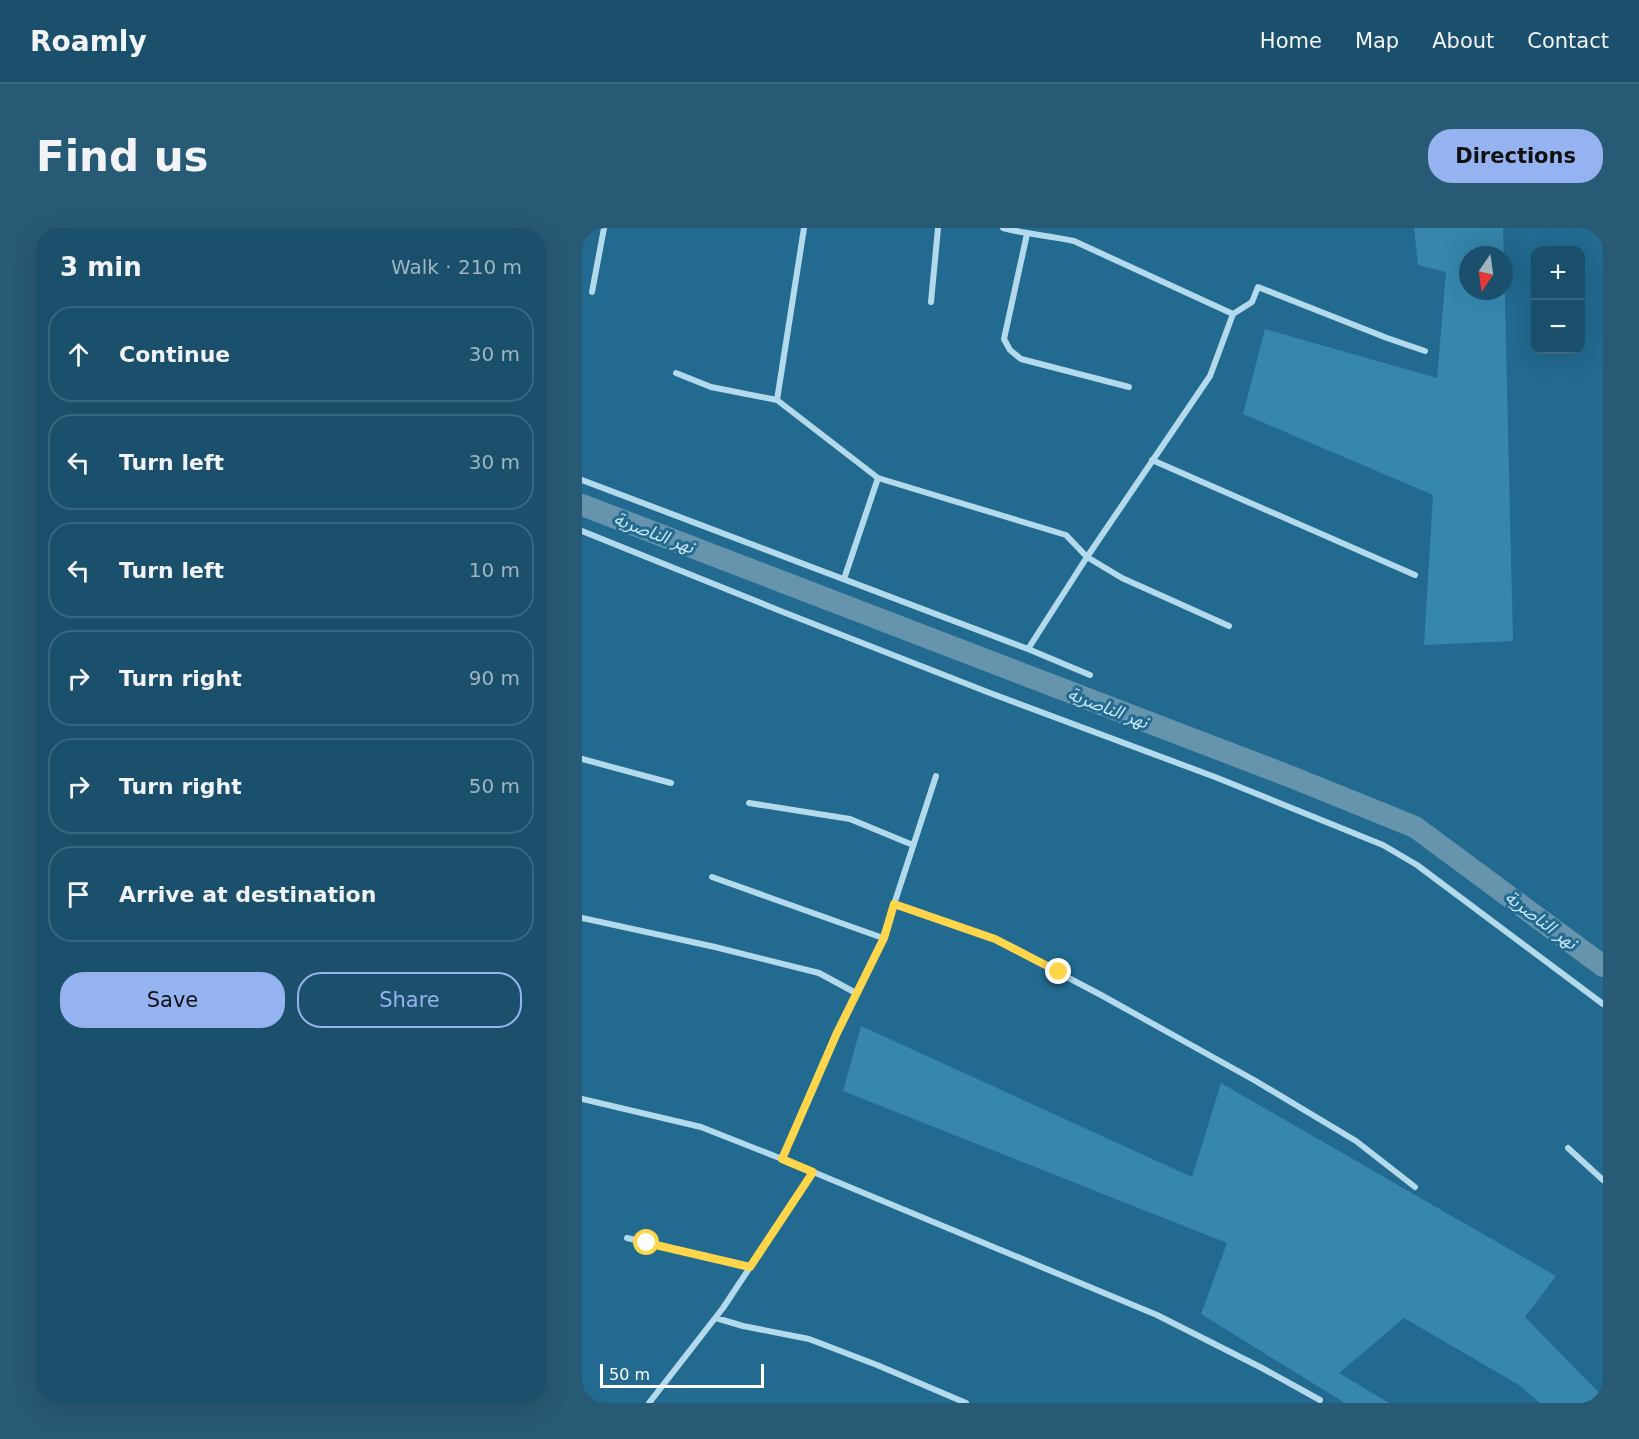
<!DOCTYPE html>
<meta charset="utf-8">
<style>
:root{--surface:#1a506c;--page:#275a74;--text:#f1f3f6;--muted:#9fb5c2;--line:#38677f;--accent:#95b2f1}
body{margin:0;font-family:"DejaVu Sans","Noto Sans Arabic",sans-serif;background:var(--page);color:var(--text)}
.controls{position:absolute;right:18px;top:18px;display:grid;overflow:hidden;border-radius:12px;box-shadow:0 6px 24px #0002}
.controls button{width:54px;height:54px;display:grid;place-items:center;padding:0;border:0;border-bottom:2px solid var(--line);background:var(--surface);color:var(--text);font:30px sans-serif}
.compass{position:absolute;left:877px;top:18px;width:54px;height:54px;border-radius:50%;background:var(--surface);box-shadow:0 6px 24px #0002;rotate:193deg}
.scale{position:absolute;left:18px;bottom:15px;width:164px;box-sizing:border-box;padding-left:6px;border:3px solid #fff;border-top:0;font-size:16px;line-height:21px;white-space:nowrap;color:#fff;-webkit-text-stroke:4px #226a90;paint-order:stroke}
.stop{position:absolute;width:18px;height:18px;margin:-14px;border:4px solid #ffd54a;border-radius:50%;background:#fff}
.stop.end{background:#ffd54a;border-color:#fff;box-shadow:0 2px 6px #0008}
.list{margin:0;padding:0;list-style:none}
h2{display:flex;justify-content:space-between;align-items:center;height:78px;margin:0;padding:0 24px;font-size:26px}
h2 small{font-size:20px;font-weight:400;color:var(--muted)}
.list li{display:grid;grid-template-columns:39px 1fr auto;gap:18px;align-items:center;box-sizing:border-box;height:96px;margin:0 12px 12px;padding:0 12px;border:2px solid var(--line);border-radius:24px}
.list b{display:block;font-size:22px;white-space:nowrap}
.list em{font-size:20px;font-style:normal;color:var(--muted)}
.actions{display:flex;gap:12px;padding:18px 24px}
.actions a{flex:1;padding:14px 0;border:2px solid var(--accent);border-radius:24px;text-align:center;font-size:21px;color:var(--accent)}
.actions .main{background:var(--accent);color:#111}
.icon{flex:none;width:33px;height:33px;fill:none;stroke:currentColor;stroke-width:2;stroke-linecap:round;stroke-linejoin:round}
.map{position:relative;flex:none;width:1021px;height:1175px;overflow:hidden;border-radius:24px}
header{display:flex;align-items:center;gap:36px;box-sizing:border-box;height:84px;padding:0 30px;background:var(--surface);border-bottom:2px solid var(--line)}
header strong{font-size:28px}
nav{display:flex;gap:33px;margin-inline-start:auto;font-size:21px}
.intro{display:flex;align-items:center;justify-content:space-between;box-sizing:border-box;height:144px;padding:0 36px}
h1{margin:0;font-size:42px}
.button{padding:15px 27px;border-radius:24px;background:var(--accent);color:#111;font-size:21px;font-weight:700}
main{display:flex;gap:36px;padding:0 36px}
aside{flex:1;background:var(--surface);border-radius:24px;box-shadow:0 6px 24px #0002}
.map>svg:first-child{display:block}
.green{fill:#3686ad}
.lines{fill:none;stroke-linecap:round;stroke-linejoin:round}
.canal{stroke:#6694ad;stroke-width:22}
.street{stroke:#b3d9ec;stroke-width:6}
.route{stroke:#ffd54a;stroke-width:8}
.labels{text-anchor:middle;stroke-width:6;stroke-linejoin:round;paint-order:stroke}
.water-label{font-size:18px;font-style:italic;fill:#c9e6f5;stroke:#226a90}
</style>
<header>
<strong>Roamly</strong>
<nav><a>Home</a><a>Map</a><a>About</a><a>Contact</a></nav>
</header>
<div class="intro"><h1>Find us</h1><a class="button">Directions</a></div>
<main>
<aside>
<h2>3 min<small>Walk · 210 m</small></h2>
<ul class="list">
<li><svg class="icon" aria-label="ahead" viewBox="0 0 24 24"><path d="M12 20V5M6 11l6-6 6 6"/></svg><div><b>Continue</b></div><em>30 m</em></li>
<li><svg class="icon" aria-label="left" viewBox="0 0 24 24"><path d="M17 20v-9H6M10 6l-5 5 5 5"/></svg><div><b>Turn left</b></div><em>30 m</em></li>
<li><svg class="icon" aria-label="left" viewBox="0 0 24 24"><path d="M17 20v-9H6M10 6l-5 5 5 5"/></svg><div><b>Turn left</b></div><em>10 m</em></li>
<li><svg class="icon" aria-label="right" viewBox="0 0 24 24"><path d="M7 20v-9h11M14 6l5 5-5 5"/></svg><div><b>Turn right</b></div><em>90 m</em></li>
<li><svg class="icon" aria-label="right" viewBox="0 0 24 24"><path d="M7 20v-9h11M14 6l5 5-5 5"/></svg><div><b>Turn right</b></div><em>50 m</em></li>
<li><svg class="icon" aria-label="arrive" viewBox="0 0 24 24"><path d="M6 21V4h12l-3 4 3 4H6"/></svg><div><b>Arrive at destination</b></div></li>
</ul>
<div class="actions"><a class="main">Save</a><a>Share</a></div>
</aside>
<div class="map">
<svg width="1021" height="1175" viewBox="0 0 1021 1175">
<rect width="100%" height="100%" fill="#226a90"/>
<!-- green -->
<path class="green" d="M832,0H921L922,27H886V63H922V31L931,413L842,417L851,267L661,186L683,101L855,150L864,44L836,37Z
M279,798L610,949L639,855L974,1048L943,1089L1021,1169V1175H958L937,1157L822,1090L757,1145L807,1175H763L619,1086L645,1015L261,863Z"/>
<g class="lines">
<!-- canal -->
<path class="canal" d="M0,277L712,550L833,599L1021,738"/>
<!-- street -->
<path class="street" d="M421,0C444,6 468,8 492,13L651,86L628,148L505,329L446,421
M445,6L422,111L428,122L439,131L547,159
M10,64L22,0
M349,74L356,0
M651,86L670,74L676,59L805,110L843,123
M94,145L129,159L195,172L296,250L484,307L505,329L540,350L647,398
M195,172L222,0
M570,232L833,347
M0,252L446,421L508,447
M0,303L201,384L408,465L633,549L801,617L835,637L1021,776
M262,351L296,250
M0,531L89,555
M167,575L268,591L331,617
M130,649L301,710
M312,676L413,711L519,767L672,852L774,913L833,959
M0,690L133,719L237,745L274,765
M0,871L119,899L200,931L575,1087L680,1140L738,1172
M986,920L1021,952
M200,931L254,805L301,710L354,548
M45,1010L168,1039
M134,1090L161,1098L227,1111L295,1137L384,1175
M67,1175L141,1080L231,944"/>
</g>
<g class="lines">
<!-- route -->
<path class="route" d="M65,1015L168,1039L231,944L200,931L255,805L302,710L312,676L413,711L477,744"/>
</g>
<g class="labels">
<!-- water labels -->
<g class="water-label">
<text transform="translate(72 305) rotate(21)" y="6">نهر الناصرية</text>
<text transform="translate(526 480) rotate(21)" y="6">نهر الناصرية</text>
<text transform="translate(959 692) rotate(37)" y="6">نهر الناصرية</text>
</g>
</g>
</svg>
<div class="controls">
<button>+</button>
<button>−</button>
</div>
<svg class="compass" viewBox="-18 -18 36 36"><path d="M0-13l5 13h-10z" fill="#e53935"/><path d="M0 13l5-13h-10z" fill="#9fb5c2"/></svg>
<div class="scale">50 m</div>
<div class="stop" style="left:65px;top:1015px"></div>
<div class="stop end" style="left:477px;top:744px"></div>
</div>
</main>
